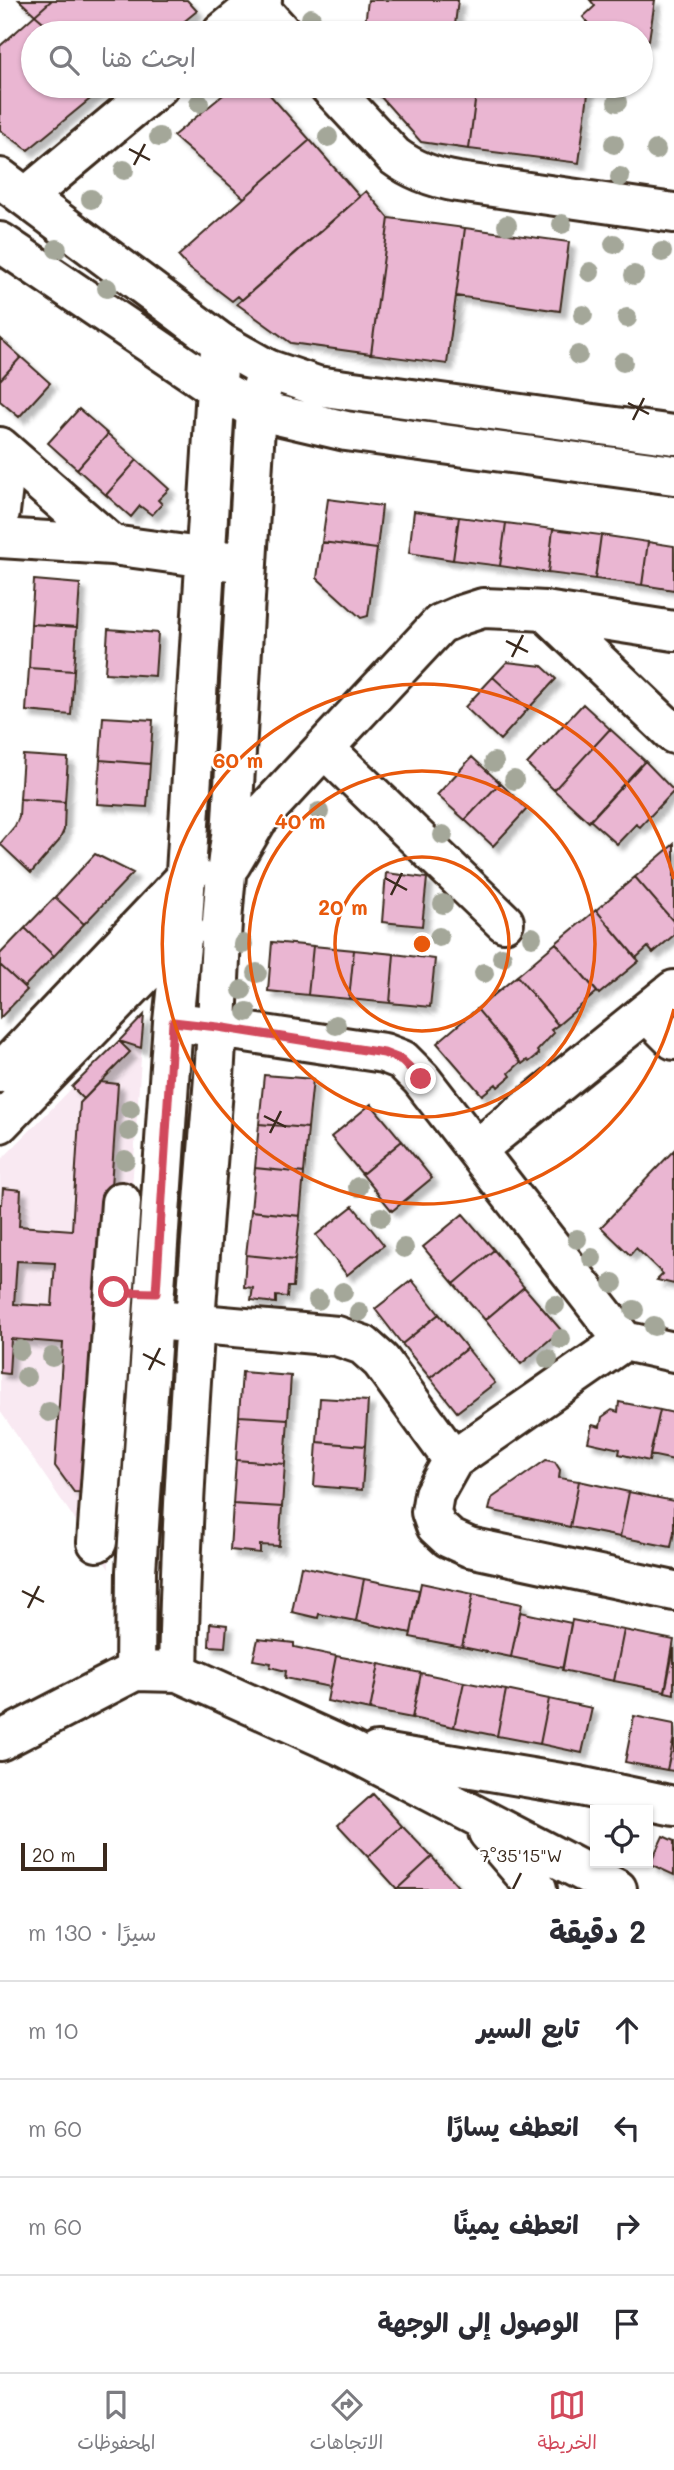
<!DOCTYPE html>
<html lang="ar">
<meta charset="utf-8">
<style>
:root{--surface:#fff;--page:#f7f7f7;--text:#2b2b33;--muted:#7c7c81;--line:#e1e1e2;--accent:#d1495b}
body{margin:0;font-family:Mali,"Playpen Sans Arabic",sans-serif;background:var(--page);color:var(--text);direction:rtl}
.controls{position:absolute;right:21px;bottom:21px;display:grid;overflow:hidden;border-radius:0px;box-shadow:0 2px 5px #0004}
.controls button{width:63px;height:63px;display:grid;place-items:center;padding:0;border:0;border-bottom:2px solid var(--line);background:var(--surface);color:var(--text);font:35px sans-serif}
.scale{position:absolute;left:21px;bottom:18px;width:86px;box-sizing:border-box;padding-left:7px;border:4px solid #3b2a1e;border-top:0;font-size:19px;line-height:24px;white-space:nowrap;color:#3b2a1e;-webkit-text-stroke:5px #fff;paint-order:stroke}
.stop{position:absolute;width:21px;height:21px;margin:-16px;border:5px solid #d1495b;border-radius:50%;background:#fff}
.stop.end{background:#d1495b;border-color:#fff;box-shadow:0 2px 7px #0008}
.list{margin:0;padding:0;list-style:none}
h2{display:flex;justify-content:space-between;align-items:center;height:91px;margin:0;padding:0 28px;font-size:30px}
h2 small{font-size:23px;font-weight:400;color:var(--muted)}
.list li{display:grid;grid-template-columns:46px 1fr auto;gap:21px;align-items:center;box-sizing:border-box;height:98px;padding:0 28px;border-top:2px solid var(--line)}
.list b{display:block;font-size:26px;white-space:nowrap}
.list em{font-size:23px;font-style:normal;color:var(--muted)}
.icon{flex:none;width:38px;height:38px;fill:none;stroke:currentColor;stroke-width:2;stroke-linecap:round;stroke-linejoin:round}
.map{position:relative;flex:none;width:674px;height:1889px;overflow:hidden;direction:ltr}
.search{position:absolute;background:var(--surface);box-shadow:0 2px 5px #0004;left:21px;right:21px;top:21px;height:77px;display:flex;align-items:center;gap:18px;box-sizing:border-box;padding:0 24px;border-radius:38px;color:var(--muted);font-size:26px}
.sheet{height:483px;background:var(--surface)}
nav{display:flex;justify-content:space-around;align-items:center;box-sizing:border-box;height:98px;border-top:2px solid var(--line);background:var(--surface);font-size:19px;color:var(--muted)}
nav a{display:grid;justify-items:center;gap:4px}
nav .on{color:var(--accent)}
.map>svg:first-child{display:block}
.built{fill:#f9e9f2}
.building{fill:#eab6d2;stroke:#3b2a1e;stroke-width:2;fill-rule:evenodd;filter:url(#shadow)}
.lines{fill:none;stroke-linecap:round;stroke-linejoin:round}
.minor-casing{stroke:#3b2a1e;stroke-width:44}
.major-casing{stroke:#3b2a1e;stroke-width:44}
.minor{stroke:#fff;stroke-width:38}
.major{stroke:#fff;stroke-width:38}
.tree{fill:#a4a799}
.route{stroke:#d1495b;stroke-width:9}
.ticks{fill:none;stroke:#3b2a1e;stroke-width:2.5}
.ring{fill:none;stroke:#e8590c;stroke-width:3.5}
.ticks-label{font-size:18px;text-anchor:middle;fill:#3b2a1e;stroke:#fff;stroke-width:5;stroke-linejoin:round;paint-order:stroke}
.centre{fill:#e8590c;stroke:#fff;stroke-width:3.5}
.ring-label{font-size:21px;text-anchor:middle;font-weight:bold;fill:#e8590c;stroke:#fff;stroke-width:5;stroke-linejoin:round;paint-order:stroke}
</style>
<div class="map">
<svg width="674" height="1889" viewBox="0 0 674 1889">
<defs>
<filter id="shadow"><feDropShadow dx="6" dy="6" stdDeviation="2" flood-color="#0004"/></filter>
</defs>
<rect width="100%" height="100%" fill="#fff"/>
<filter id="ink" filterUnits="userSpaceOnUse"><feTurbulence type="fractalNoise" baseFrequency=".0143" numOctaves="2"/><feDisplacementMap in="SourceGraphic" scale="14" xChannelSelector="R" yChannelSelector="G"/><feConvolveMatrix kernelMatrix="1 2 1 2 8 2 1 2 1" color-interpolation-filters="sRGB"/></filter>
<g filter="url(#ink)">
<!-- built -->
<path class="built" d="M144,1015L109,1520V1569L0,1411V1161Z"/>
<!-- building -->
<path class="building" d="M19,0H52L35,15Z
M52,0H187L197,11L170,33H56L35,15Z
M368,0H458L454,33H364Z
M590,0H655L649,40L641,39V33H596L583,17L595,6Z
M35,15L56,33H33V86H106L28,150L0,130V46Z
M234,86H262L310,140L244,198L173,136Z
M371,86H477L469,149L421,142Z
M477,86H589L579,163L469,149Z
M310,140L360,197L242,300L238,296L232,301L189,268L178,256Z
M366,191L389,218L371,354L291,343L237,304Z
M389,218L465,228L447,364L371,354Z
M465,228L569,242L560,311L456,296Z
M0,338L21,357L0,380Z
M21,357L50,383L19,417L0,401V380Z
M79,409L108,434L77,469L48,443Z
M108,434L137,460L106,495L77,469Z
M137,460L169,489L158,500L162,504L152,515L140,506L131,517L106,495Z
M328,499L382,506L377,549L322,542Z
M414,511L459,517L453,560L409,553Z
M459,517L506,523L500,566L453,560Z
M506,523L553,529L548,573L500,566Z
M553,529L601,535L595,579L548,573Z
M601,535L648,542L642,585L595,579Z
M322,542L377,549L368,616L361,618L317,578Z
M648,542L674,546V590L642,585Z
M34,580L80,584L77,627L31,624Z
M31,624L77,627L74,671L29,668Z
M108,629L158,633L155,676L105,673Z
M507,662L542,666L556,679L528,709L493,677Z
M29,668L74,671L71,715L26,711Z
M493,677L528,709L500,740L465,707Z
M583,704L610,729L554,790L527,764Z
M103,717L153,720L150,764L100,760Z
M610,729L645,761L589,822L554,790Z
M23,755L68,758L65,802L20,799Z
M472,757L500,783L465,820L437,795Z
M100,760L150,764L147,807L97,804Z
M645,761L674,791L640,827L636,824L617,844L590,820Z
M500,783L527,809L493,846L465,820Z
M20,799L65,802L64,830L59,841L31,873L0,844L15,826L19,817Z
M674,844V922L635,877Z
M95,854L133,873L84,924L55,897Z
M386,873L427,878L422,926L382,922Z
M635,877L674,922V935L653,953L648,947L636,958L596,910Z
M55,897L84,924L54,956L25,928Z
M596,910L639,961L599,994L556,943Z
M25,928L54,956L24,987L0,965V954Z
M272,942L313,946L308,995L268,991Z
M556,943L597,992L558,1025L517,976Z
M313,946L354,950L349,999L308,995Z
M354,950L394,954L390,1003L349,999Z
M394,954L435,959L430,1007L390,1003Z
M0,965L27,990L0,1018Z
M517,976L558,1025L551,1030L554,1033L537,1051L539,1054L529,1062L527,1060L522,1064L477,1009Z
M477,1009L521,1062L509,1073L511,1076L498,1087L496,1084L482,1095L437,1043Z
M144,1015L141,1048L119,1041Z
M119,1041L130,1052L84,1099L72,1087Z
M264,1075L313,1079L308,1128L259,1124Z
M100,1082L118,1084L90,1493L74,1492L55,1466L63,1343L11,1339L9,1374L0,1373V1204H2L3,1188L21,1190L19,1226L72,1230L80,1103ZM17,1261L55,1263L52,1306L14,1304Z
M371,1104L402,1141L362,1174L331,1137Z
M259,1124L308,1128L304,1173L255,1168Z
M402,1141L432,1178L392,1211L362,1174Z
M674,1150V1284L657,1280L663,1274L636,1248L630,1255L601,1227Z
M255,1168L304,1173L300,1216L251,1211Z
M353,1206L384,1245L347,1275L316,1235Z
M251,1211L300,1216L295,1260L246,1255Z
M463,1214L494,1250L454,1284L423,1247Z
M494,1250L524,1287L485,1320L454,1284Z
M246,1255L295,1260L293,1287H288L287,1297L276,1296V1303L251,1300L253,1288L244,1287Z
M412,1280L439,1314L402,1344L375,1309Z
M524,1287L561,1330L521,1364L485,1320Z
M439,1314L467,1348L430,1378L402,1344Z
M467,1348L495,1383L457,1412L430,1378Z
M242,1372L291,1376L288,1419L239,1416Z
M320,1398L368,1401L365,1446L317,1442Z
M619,1402L660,1410L649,1461L619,1454L620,1449L588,1442L592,1425L600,1427L602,1417L612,1410L618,1412Z
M660,1410L674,1413V1460L650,1455Z
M239,1416L288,1419L285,1464L236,1460Z
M317,1442L365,1446L362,1490L314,1486Z
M236,1460L285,1464L282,1507L233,1504Z
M546,1460L555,1462L560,1470L559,1478L579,1481L570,1527L489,1510L492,1498Z
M579,1481L629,1492L620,1537L570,1527Z
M629,1492L674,1501V1532L671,1547L620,1537Z
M233,1504L282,1507L279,1546L260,1545V1553L230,1550Z
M301,1566L364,1579L356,1621L319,1614L318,1618L292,1612Z
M364,1579L419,1590L411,1633L356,1621Z
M421,1583L473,1594L462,1647L410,1637Z
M473,1594L522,1604L511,1657L462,1647Z
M520,1612L571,1623L563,1668L511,1657Z
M572,1620L624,1630L614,1681L562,1670Z
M210,1623L227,1625L225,1647L209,1646Z
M624,1630L674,1640L665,1691L614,1681Z
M258,1639L294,1643V1647L336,1656L330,1687L285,1678L286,1671L270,1667L271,1663L253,1660Z
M674,1648V1694L665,1692Z
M336,1656L379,1664L370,1710L327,1701Z
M379,1664L421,1673L412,1718L370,1710Z
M421,1673L464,1682L454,1727L412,1718Z
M464,1682L506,1690L497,1736L454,1727Z
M506,1690L549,1699L540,1744L497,1736Z
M549,1699L592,1708L582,1753L540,1744Z
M634,1716L674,1724V1737L667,1770L625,1762Z
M674,1737V1771L667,1770Z
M373,1794L402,1826L368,1857L338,1825Z
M402,1826L432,1857L397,1889L368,1857Z
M663,1836L674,1841V1875L650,1864Z
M432,1857L460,1889H397Z"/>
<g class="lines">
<!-- minor casing -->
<g class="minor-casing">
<path id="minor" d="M252,0L282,33
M222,33L262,0
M329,86L394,156C414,171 434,178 458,182L674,213
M26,197L159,86
M0,447L112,545
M0,512L7,453
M0,538L112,545L230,561
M545,611L674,734
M325,749L504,922
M231,864L257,820L440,624L461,615L483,608L508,609L545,611L674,631
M647,1013L674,1040
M192,1024L384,1053L402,1060L421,1079L624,1341
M0,1073L191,872
M0,1123L186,931
M476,1150L674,990
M167,1321L337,1336L363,1345L381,1361L453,1460
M674,1352L624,1341L453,1460L434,1494L431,1512L436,1526L449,1538L469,1547L674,1591
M97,1542L121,1202
M135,1671L136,1571L173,1022L182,937L216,388L221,343
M178,1672C182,1478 197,1284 213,1090C220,1006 218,920 231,837L256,410L267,369
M0,1741L135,1671L178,1672L344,1747L617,1889
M377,1752L579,1786L674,1806
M488,1832L537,1889"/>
</g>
<!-- major casing -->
<g class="major-casing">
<path id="major" d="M0,178L221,343L267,369L317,386L674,435
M0,242L216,388L256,410L346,431L674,475"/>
</g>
<!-- minor -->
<use href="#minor" class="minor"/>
<!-- major -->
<use href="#major" class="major"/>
</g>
<!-- trees -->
<g class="tree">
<circle cx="311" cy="18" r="10"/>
<circle cx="617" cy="102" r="10"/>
<circle cx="199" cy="103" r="10"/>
<circle cx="159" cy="137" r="10"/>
<circle cx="328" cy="137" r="10"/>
<circle cx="614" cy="144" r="10"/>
<circle cx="656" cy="150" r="10"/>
<circle cx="124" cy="170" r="10"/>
<circle cx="620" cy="177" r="10"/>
<circle cx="91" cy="199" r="10"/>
<circle cx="562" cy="224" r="10"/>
<circle cx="507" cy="225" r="10"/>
<circle cx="614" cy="244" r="10"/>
<circle cx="57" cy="249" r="10"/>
<circle cx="662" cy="252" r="10"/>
<circle cx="590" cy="272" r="10"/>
<circle cx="634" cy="275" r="10"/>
<circle cx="107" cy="288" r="10"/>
<circle cx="583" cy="315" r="10"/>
<circle cx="627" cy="318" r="10"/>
<circle cx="578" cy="355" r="10"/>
<circle cx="623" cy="362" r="10"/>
<circle cx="494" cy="762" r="10"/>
<circle cx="514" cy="780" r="10"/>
<circle cx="319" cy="812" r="10"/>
<circle cx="443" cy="835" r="10"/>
<circle cx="443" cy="904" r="10"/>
<circle cx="439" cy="937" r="10"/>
<circle cx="532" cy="937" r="10"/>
<circle cx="243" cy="944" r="10"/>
<circle cx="502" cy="957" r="10"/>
<circle cx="257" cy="973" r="10"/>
<circle cx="484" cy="973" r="10"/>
<circle cx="242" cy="990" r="10"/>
<circle cx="247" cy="1012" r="10"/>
<circle cx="336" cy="1025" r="10"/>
<circle cx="130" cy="1109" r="10"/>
<circle cx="129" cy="1131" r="10"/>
<circle cx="125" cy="1160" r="10"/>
<circle cx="358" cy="1187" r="10"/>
<circle cx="381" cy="1217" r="10"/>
<circle cx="577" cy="1239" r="10"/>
<circle cx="404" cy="1248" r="10"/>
<circle cx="592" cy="1258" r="10"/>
<circle cx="613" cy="1283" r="10"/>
<circle cx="343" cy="1292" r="10"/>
<circle cx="318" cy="1300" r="10"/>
<circle cx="555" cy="1305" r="10"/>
<circle cx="634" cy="1310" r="10"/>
<circle cx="359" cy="1312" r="10"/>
<circle cx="654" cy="1326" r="10"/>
<circle cx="561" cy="1339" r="10"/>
<circle cx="20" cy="1350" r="10"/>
<circle cx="52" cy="1357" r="10"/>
<circle cx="548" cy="1359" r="10"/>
<circle cx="26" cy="1377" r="10"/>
<circle cx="49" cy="1412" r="10"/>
</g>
</g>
<g class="lines" filter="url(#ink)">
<!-- route -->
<path class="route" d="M114,1292L156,1293L173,1022L218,1027L384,1053L402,1060L421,1079"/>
</g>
<!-- ticks -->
<path class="ticks" d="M129,149L150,160M134,165L145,144M628,403L649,414M633,420L644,398M506,641L528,652M512,657L523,635M385,878L407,890M391,895L402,873M264,1116L286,1127M270,1133L281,1111M143,1354L165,1365M149,1370L160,1348M22,1591L44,1602M28,1608L39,1586M513,1889L521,1873"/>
<!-- distance rings -->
<g class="ring">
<circle cx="422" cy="944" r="87"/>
<circle cx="422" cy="944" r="173"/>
<path d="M674 1009A260 260 0 1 1 674 879"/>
</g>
<g class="ticks-label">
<text x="521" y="1862">7°35'15"W</text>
</g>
<circle cx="422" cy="944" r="10" class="centre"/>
<g class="ring-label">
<text x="238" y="768">60 m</text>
<text x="300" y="829">40 m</text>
<text x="343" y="915">20 m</text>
</g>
</svg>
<div class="controls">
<button><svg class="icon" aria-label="locate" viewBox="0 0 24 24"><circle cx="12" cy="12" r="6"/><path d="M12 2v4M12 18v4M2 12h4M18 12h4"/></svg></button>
</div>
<div class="scale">20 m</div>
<div class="stop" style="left:114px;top:1292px"></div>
<div class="stop end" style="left:421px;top:1079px"></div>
<div class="search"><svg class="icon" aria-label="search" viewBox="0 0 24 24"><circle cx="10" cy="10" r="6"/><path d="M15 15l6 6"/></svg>ابحث هنا</div>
</div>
<section class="sheet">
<h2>2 دقيقة<small>سيرًا · 130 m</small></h2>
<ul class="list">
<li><svg class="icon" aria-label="ahead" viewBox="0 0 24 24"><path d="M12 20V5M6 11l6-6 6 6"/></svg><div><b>تابع السير</b></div><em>10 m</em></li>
<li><svg class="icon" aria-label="left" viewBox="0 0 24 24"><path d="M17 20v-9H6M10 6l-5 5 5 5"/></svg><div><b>انعطف يسارًا</b></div><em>60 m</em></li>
<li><svg class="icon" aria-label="right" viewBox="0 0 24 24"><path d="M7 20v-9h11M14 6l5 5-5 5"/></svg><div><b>انعطف يمينًا</b></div><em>60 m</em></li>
<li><svg class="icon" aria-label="arrive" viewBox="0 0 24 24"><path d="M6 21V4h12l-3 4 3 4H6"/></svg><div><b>الوصول إلى الوجهة</b></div></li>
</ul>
</section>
<nav>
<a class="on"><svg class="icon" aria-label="map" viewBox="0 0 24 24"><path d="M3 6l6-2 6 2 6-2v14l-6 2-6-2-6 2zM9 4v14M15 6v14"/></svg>الخريطة</a>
<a><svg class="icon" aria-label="directions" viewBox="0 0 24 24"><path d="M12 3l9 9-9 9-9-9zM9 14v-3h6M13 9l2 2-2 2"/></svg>الاتجاهات</a>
<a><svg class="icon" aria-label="saved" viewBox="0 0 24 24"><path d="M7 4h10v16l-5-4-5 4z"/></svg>المحفوظات</a>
</nav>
